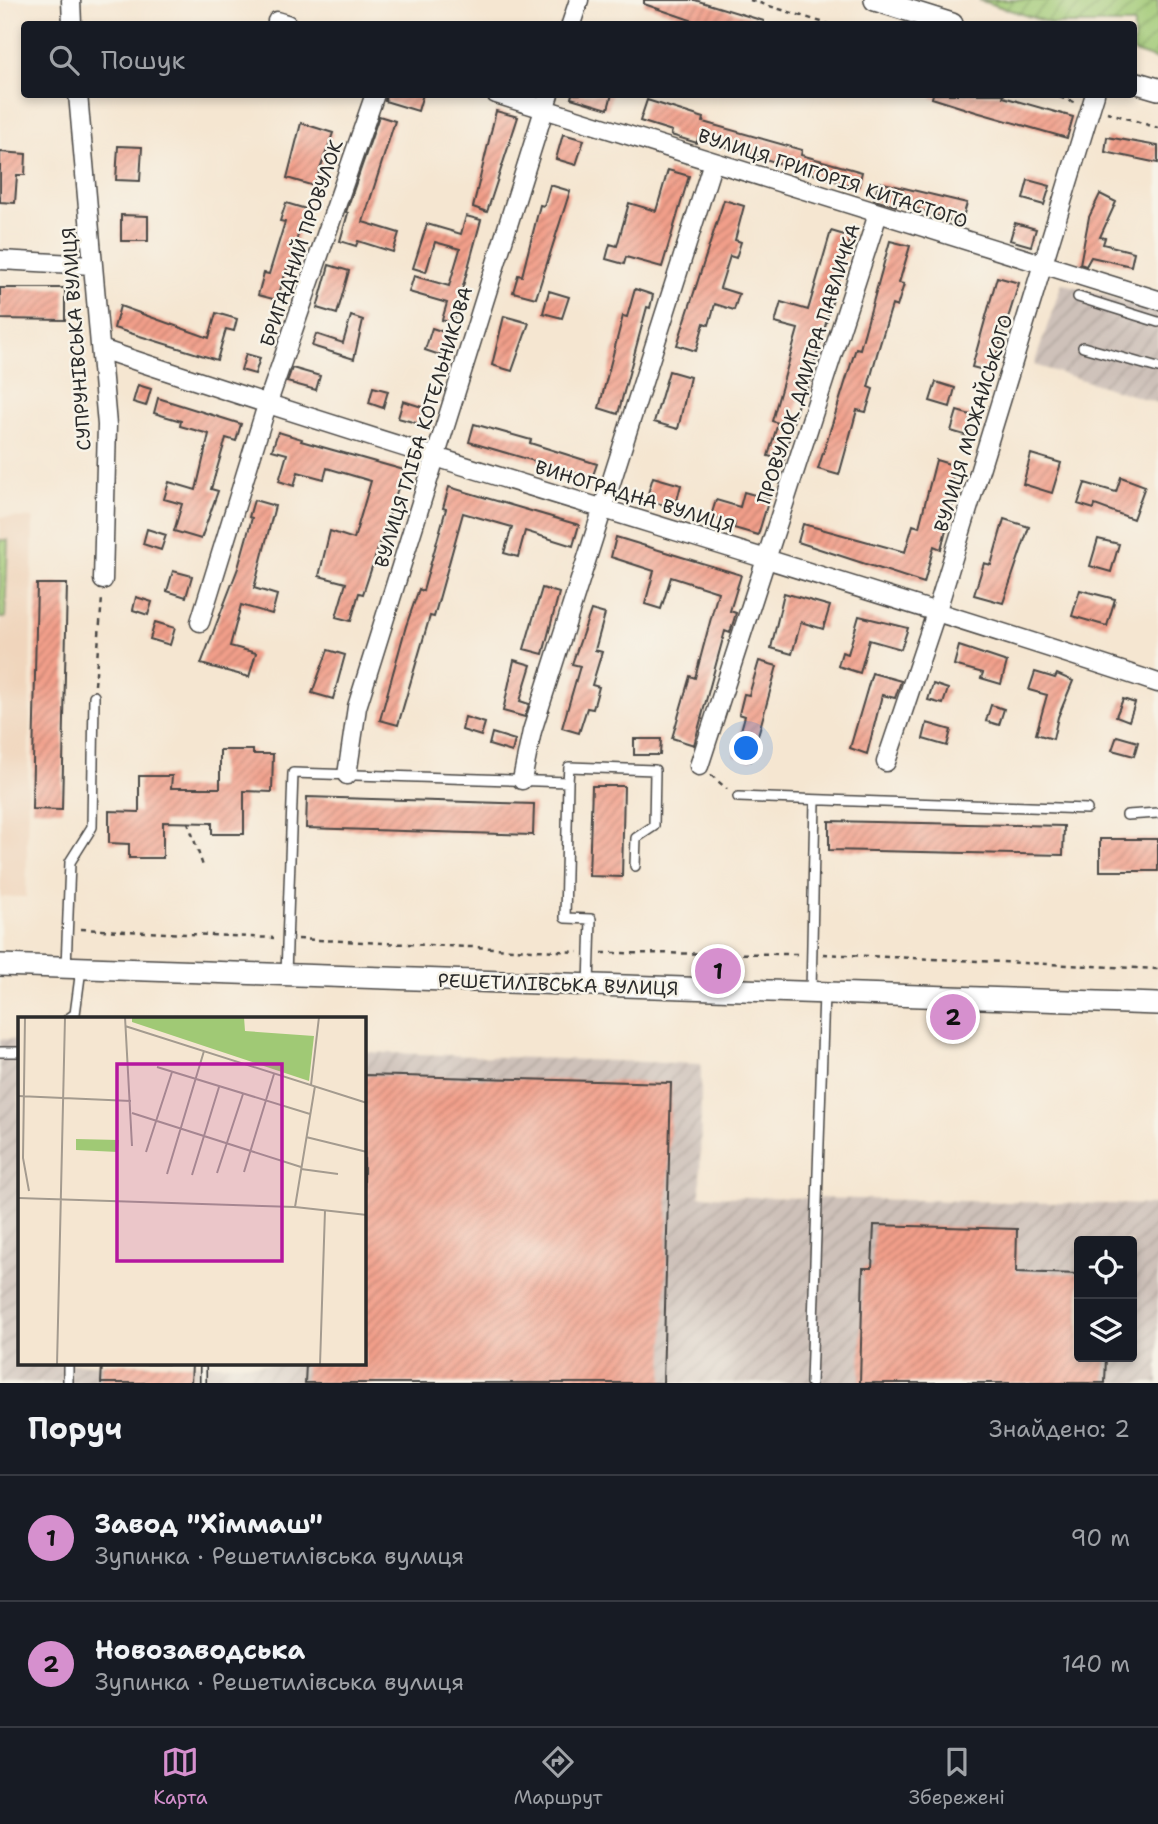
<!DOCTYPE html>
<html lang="uk">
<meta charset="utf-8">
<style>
:root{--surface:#171b24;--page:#20242c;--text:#f1f3f6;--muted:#9ea1a6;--line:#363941;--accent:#d690ce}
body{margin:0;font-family:"Shantell Sans",sans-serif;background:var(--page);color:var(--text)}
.controls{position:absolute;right:21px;bottom:21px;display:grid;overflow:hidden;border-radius:7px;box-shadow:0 4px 10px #0003}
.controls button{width:63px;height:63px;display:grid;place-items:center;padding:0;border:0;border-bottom:2px solid var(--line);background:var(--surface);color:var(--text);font:35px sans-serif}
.you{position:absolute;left:747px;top:749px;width:24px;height:24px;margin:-18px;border:5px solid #fff;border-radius:50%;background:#1a73e8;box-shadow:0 0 0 10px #1a73e833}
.badge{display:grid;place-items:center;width:46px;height:46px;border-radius:50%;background:var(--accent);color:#111;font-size:23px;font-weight:700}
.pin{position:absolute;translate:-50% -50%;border:4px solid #fff;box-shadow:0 2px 7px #0006}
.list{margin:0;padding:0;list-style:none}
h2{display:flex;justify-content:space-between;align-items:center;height:91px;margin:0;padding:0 28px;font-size:30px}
h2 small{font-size:23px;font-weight:400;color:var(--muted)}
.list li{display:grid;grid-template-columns:46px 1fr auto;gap:21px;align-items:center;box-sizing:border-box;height:126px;padding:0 28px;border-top:2px solid var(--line)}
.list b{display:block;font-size:26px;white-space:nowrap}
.list p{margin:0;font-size:23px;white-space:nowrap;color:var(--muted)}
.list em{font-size:23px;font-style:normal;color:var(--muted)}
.icon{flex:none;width:38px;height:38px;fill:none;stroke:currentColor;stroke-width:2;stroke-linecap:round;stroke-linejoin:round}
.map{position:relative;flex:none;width:1158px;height:1383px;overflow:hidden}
.search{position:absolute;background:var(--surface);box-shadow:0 4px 10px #0003;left:21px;right:21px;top:21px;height:77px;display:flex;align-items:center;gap:18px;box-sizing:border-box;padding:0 24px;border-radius:7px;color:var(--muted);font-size:26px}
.sheet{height:343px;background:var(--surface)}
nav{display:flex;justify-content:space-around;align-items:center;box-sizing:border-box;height:98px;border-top:2px solid var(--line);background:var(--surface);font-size:19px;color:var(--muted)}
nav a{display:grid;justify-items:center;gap:4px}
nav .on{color:var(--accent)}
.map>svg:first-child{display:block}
.built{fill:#f0d5bc}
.industrial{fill:url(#industrial-furrows);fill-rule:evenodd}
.green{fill:#a0c975;stroke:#667a50;stroke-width:2}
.garden{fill:url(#garden-furrows);stroke:#667a50;stroke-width:2}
.building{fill:url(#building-hatch)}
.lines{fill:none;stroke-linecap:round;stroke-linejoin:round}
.service-casing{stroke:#494744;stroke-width:12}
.minor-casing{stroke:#494744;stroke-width:21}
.tertiary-casing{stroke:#494744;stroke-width:24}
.path{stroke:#494744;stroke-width:2.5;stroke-dasharray:5 5;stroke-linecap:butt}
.service{stroke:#fff;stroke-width:9}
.minor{stroke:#fff;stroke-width:18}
.tertiary{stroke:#fff;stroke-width:21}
.rail-casing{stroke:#2b2b2b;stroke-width:8}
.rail{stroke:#f7f3e8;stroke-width:5;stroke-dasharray:16;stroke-linecap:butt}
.labels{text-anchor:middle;stroke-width:5;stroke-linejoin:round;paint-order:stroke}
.street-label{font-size:19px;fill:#2b2b2b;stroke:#f7f3e8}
.inset-road{fill:none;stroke:#a49b8f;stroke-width:2}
.view{fill:#b5179e;fill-opacity:0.15;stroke:#b5179e;stroke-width:3.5}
.inset-edge{fill:none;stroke:#2b2b2b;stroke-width:3.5}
</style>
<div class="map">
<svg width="1158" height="1383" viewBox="0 0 1158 1383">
<defs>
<pattern id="industrial-furrows" width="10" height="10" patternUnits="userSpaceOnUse" patternTransform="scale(1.75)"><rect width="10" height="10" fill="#cec1b9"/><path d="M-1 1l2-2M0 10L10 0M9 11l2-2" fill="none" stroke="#b1a69f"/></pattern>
<pattern id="garden-furrows" width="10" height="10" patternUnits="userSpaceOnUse" patternTransform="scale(1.75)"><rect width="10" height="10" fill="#a0c975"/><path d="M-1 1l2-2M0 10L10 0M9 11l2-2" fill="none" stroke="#83a360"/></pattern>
<pattern id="building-hatch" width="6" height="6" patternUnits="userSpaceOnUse" patternTransform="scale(1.75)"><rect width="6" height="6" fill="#f29f8a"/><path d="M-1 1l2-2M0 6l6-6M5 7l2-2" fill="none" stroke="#c48271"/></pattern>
</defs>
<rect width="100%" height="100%" fill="#f7f3e8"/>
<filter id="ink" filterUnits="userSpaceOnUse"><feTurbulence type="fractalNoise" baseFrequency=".0143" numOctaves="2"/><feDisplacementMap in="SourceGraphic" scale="14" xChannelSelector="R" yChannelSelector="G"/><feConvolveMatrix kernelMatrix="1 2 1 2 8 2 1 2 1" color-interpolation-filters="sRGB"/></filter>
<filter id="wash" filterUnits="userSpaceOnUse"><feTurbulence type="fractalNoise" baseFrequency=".00686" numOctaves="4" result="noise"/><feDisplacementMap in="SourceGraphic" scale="28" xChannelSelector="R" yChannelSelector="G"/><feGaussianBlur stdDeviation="1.57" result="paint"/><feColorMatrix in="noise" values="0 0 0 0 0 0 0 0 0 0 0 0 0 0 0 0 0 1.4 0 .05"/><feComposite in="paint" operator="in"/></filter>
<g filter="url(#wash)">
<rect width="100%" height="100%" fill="#f5e6d1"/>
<!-- built -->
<path class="built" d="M0,517L33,518L26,897H0Z"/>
<!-- industrial -->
<path class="industrial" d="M1062,283L1158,312V403L1034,365Z
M0,1039L19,1040V1364H364V1052L701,1064L700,1196L1158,1205V1383H0ZM1079,1241H1132V1357H1079Z"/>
<!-- green -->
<path class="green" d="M0,540H8L5,618H0Z"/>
<!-- garden -->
<path class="garden" d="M979,0H1158V60L1134,52V24H1052Z"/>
<g id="blocks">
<!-- building -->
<path class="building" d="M644,0H695L764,21V24H702L644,4Z
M386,94H423L418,111L385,101Z
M572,94H612L608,109L571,98Z
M933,94H1004L1003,97L1073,117L1067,138L976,112L932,98Z
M647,100L704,118L703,122L802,150L801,155L862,172L858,188L698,138L697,143L671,135L672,131L640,121Z
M496,111L518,117L487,212L473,207Z
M379,116L395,121L363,222L399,233L393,252L358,241L356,246L340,241L348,213L346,212Z
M301,123L333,133L314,186L287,178Z
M563,134L584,140L576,165L556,159Z
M1107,137L1158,146V163L1105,152Z
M118,146L142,147L140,181L116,180Z
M0,152L26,154L25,175H17L15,203L0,202Z
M668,170L689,176L662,267L626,257L624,264L606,259L610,244L617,246L629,203L656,211Z
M1028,180L1050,186L1044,205L1023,199Z
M879,182L967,203L961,224L898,202L896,206L874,200Z
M550,185L570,191L536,298L513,292L518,275L522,276L540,205L544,206Z
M1100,194L1116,202L1100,237L1105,238L1103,244L1134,252L1131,266L1091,257L1086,266L1080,264L1089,217Z
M724,200L744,206L735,240L741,242L736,258L730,256L720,288L739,294L734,310L715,304L709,325L704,323L696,351L677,345Z
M286,203L306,209L294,248L298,250L293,266L288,265L277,300L258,295L264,273L269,274L285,222L280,221Z
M121,215L148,216V241H121Z
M466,216L481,220L453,323L442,320L447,303L409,292L414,276L449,286L460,249L435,242L426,272L413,268L427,224L461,234Z
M1015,223L1036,229L1031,246L1010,240Z
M831,231L851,237L806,392L801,391L784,460L768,456L778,423L772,421L798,329L775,323L781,302L808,310Z
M890,241L910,246L899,283L904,284L897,307L892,305L877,354L868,387L873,389L866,412L857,410L839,475L818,469L856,348L860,349Z
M329,265L349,271L337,314L317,308Z
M997,277L1019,283L991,372L972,367Z
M0,288H65V320L0,319Z
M635,289L653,295L650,308L647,307L618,414L599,408L623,316L627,317Z
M549,291L569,297L562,318L543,313Z
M120,306L209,338L216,313L237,319L234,331L226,329L217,360L114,328Z
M351,316L363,320L354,359L312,346L316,334L343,343Z
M504,316L529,323L512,371L492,365Z
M432,328L447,333L440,355L425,350Z
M246,354L260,358L255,374L241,370Z
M292,368L320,376L316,390L287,382Z
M669,371L690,377L678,429L654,422Z
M936,382L955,388L950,407L930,401Z
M138,385L151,389L146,406L133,402Z
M373,387L388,391L383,408L369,403Z
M158,398L241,424L236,441L226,438L211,489L218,491L201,539L174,531L182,504L164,499L169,482L196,490L209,434L180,426L181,421L154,413Z
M403,401L425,408L420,424L398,418Z
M957,411L974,416L968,436L951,431Z
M474,424L531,440L530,443L597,464L592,478L469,442Z
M278,432L302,439L301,441L404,470L363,594L359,593L351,621L336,617L346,583L319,576L330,531L354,539L371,481L327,468L324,479L298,472L294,486L279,481L287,454L272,450Z
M1031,454L1061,463L1052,493L1023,484Z
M936,460L956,466L949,490L956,491L941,549L934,546L924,583L798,542L803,524L905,552L913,525L919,527Z
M653,477L681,485L675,508L646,500Z
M1121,477L1145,486L1133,519L1095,505L1094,509L1078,504L1085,483L1116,492Z
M449,487L579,525L573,546L525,531L518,557L504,553L512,527L463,513L434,617L430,616L398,725L380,720L406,626L419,589L423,591L446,509L443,508Z
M744,492L769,499L758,535L734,528L735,523L711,516L716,500L740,507Z
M254,500L275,506L254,588L277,595L272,614L241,605L230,646L256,653L249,677L201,664L238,568L252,518L249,517Z
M1004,519L1029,527L1003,603L974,595L984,563L991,565Z
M147,529L166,535L161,550L143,544Z
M616,537L741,575L730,611L736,613L730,633L725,631L694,745L672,738L690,676L695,678L718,592L671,577L661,609L645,604L654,571L611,557Z
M1098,539L1119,544L1111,572L1090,566Z
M173,571L192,576L186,597L167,591Z
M37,584H67L62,810L32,809Z
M542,588L559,593L543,654L524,649Z
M1080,590L1115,599L1107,626L1072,616Z
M784,593L830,606L823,629L801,622L792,654L771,648Z
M136,597L152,602L148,615L133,610Z
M591,610L605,614L595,650L602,652L592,685L599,687L593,709L587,708L579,733L562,728L580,666L572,664Z
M859,616L908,628L901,649L869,640L860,673L838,666L842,652L848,654Z
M155,622L175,628L170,645L150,639Z
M959,646L1007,662L1001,684L981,678L983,673L954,665Z
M328,650L345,655L333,699L312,693Z
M514,660L531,665L520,701L529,704L525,717L503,711Z
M759,661L777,666L751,761L734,755L745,716L739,714L744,694L749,695Z
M1035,672L1055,678L1057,674L1073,681L1058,717L1053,739L1036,734L1047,695L1029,690Z
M872,673L901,681L895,698L882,695L867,754L850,748Z
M933,684L948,689L943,704L928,700Z
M1123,699L1135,703L1129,721L1116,716Z
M991,705L1004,709L999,725L986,721Z
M465,717L485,723L481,736L462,730Z
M927,723L951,730L947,746L923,739Z
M492,733L515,740L512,752L489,745Z
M1117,736L1138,742L1134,756L1112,750Z
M634,739H661L660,755H634Z
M220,750H253V754H273L272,792L244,791V834H212V823L163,822V858H129V844L109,843V811L139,812V776H172L171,788H220Z
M592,786H624L622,877L589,876Z
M307,797L534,804L533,835L306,828Z
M829,821L1064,826L1063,855L829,850Z
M1100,839H1158V871H1100Z
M364,1075L671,1083L663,1383H305L306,1364H364Z
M874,1225L1017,1229L1016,1272L1079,1274V1357H1106L1105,1383H860L863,1268H872Z
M102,1364H192L191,1383H101Z"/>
</g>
</g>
<g filter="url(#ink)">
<use href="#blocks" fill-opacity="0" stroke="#494744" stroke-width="2"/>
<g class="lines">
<!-- service casing -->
<g class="service-casing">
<path id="service" d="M1078,297L1158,322
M1083,347L1158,368
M568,782L569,767L655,770L654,826L636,838L635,866
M738,797L1087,809
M1127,815L1158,813
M66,967L70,862L92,827L94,696
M286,974L293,773L568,782L565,918L591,919L589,985
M811,992L815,801
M68,1019L75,1014L81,969
M0,1052H19
M68,1383V1364
M811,1383L824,993"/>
</g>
<!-- minor casing -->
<g class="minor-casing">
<path id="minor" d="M71,0L72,24
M277,21L287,24
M571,24L579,0
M78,94L107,425L103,580
M496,94L1158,300
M0,260L92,265
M101,349C451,467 807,567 1158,683
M200,622L267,405L375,94
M886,762L937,610L1095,94
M699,766L878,214
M347,775L357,707L549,94
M522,780L532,731L713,162"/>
</g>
<!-- tertiary casing -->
<g class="tertiary-casing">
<path id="tertiary" d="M875,0L952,24
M1134,82L1158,89
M0,965L1158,1004"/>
</g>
<!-- path -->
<path class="path" d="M750,0L828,24
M1050,94L1074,102
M1107,112L1158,128
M95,685L102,598
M711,775L727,789
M188,822L203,866
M81,929L274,938
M298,939L578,952
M602,953L799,954
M823,954L1158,969"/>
<!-- service -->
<use href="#service" class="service"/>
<!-- minor -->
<use href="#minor" class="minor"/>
<!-- tertiary -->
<use href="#tertiary" class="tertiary"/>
<!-- rail casing -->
<g class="rail-casing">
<path id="rail" d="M203,1383V1364"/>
</g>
<!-- rail -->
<use href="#rail" class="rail"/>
</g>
</g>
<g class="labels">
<!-- street labels -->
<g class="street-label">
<text transform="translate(833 178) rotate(18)" y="7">ВУЛИЦЯ ГРИГОРІЯ КИТАСТОГО</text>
<text transform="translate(301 243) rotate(-71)" y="7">БРИГАДНИЙ ПРОВУЛОК</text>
<text transform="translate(76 339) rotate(-94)" y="7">СУПРУНІВСЬКА ВУЛИЦЯ</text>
<text transform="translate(808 364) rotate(-72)" y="7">ПРОВУЛОК ДМИТРА ПАВЛИЧКА</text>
<text transform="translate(973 423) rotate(-73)" y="7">ВУЛИЦЯ МОЖАЙСЬКОГО</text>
<text transform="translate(423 427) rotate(-73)" y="7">ВУЛИЦЯ ГЛІБА КОТЕЛЬНИКОВА</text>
<text transform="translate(635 496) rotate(17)" y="7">ВИНОГРАДНА ВУЛИЦЯ</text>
<text transform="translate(558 984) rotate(2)" y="7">РЕШЕТИЛІВСЬКА ВУЛИЦЯ</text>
</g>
</g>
<!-- overview -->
<g transform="translate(18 1017)">
<rect width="348" height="348" fill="#f5e6d1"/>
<path d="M58,122L101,123L100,135L58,133Z" fill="#a0c975"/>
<path d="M114,0H226L227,14L296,19L291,64L114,5Z" fill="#a0c975"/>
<path class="inset-road" d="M7,0L5,141L11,174M107,0L114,129M107,9L349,86M139,50L292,97M293,68L301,0M0,79L113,84M114,96L283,150M288,120L349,135M128,135L154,55M283,152L320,157M226,155L256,57M199,156L225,77M149,157L186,34M174,158L201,70M0,181L277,190L349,198M277,190L297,69M39,348L47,0M302,348L307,193"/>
<path class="view" d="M99,47H264V244H99Z"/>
<rect width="348" height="348" class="inset-edge"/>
</g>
</svg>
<div class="controls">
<button><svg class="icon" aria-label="locate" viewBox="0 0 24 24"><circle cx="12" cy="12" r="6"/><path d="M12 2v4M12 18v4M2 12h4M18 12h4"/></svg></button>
<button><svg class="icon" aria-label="layers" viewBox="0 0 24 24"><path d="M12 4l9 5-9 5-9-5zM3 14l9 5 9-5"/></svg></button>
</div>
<div class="you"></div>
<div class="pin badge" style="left:718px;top:971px">1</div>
<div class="pin badge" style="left:953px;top:1017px">2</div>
<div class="search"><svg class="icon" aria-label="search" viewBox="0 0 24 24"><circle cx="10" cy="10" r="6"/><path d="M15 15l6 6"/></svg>Пошук</div>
</div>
<section class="sheet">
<h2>Поруч<small>Знайдено: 2</small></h2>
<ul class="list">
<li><span class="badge">1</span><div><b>Завод &quot;Хіммаш&quot;</b><p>Зупинка · Решетилівська вулиця</p></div><em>90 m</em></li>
<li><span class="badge">2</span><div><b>Новозаводська</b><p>Зупинка · Решетилівська вулиця</p></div><em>140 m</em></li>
</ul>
</section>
<nav>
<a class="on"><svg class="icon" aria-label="map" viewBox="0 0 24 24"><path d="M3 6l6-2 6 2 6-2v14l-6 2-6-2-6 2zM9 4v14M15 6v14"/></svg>Карта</a>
<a><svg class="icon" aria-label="directions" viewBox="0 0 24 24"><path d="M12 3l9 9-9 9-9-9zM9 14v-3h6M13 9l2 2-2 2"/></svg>Маршрут</a>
<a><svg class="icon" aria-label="saved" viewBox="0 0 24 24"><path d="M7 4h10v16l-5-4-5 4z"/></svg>Збережені</a>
</nav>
